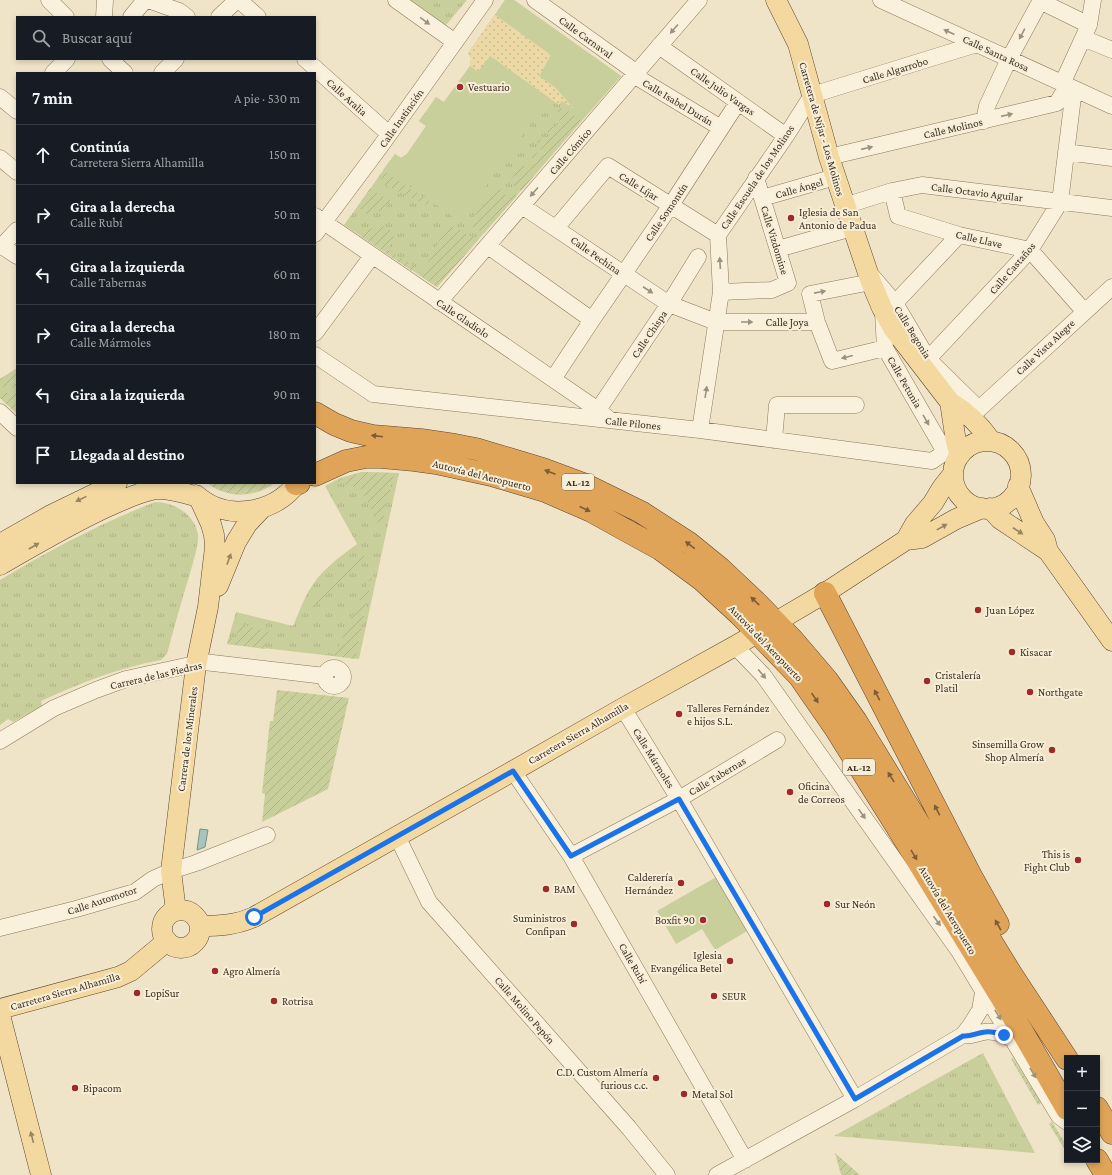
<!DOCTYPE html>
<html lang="es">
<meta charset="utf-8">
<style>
:root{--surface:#171b24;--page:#20242c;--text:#f1f3f6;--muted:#9ea1a6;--line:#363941}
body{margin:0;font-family:"Crimson Pro",serif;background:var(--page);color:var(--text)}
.controls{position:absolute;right:12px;bottom:12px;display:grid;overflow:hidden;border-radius:0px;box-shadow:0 2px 6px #0003}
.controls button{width:36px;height:36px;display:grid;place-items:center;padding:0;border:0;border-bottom:1px solid var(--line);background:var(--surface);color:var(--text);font:20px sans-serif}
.stop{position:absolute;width:12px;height:12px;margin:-9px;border:3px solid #1a73e8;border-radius:50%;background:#fff}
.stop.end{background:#1a73e8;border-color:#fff;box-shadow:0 1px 4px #0008}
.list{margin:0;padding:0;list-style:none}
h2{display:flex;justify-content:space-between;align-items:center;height:52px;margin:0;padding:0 16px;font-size:17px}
h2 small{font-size:13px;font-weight:400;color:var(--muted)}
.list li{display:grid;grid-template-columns:26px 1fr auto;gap:12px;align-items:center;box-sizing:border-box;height:60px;padding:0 16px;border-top:1px solid var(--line)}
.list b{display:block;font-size:15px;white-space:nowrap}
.list p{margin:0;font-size:13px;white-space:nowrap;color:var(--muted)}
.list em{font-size:13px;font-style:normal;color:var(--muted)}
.icon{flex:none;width:22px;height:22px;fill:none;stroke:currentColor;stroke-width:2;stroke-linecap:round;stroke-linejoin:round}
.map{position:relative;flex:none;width:1112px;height:1175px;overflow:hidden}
.search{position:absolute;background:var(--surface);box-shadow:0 2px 6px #0003;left:16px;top:16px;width:300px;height:44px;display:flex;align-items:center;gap:10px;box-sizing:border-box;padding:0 14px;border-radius:0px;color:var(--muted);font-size:15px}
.panel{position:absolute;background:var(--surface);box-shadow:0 2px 6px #0003;left:16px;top:72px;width:300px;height:412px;border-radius:0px}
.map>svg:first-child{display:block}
.grass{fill:url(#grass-tufts)}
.sand{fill:url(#sand-dots)}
.garden{fill:url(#garden-furrows)}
.pitch{fill:#c9cf9b}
.water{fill:#a9c4bc;stroke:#6f938a}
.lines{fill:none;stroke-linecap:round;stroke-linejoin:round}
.minor-casing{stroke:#8d765c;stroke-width:17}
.major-casing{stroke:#5b4430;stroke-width:21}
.highway-casing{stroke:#5b4430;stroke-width:23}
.minor{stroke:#faf1dc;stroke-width:16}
.major{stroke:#f3d9a0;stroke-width:20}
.highway{stroke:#e0a458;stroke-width:22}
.oneway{fill:#9c907e}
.oneway2{fill:#7e5d36}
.oneway3{fill:#988460}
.route{stroke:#1a73e8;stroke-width:5}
.poi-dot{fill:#9e2a2b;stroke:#f7eed8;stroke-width:1.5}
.labels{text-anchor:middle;stroke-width:4;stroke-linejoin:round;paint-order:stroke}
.shield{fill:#f7eed8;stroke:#756857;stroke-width:1}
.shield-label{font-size:10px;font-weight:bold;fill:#3d2e20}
.street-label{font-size:11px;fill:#3d2e20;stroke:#f7eed8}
.poi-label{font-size:11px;fill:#3d2e20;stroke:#f7eed8;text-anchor:start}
</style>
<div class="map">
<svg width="1112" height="1175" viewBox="0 0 1112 1175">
<defs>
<pattern id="grass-tufts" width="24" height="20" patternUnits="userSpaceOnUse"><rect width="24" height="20" fill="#c9cf9b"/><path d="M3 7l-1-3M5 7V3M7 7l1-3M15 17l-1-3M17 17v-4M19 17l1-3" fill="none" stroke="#aeb285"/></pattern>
<pattern id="sand-dots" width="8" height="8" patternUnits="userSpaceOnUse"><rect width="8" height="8" fill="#ecd9a5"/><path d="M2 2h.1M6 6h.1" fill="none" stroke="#cbbb8e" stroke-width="1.8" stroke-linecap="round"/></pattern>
<pattern id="garden-furrows" width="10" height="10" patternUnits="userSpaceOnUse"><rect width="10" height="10" fill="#c9cf9b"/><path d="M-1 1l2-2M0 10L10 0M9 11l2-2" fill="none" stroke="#aeb285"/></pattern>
</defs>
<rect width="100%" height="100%" fill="#f0e4c8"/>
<!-- grass -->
<path class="grass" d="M400,0H467L440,32Z
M505,0H514L621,76L437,287L344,225L395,154L401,158L407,154L426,126L419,121L436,97L444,102L470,66L471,59L468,53Z
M17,368V414L0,398V379Z
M362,472L399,473L359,659L227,644L236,612L293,626C298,615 302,603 308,592C320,571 338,558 357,544L325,486L340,478Z
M155,502C174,502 194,514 198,534C199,546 192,565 189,577C181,602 174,628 167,654L161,660C118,668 80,683 41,701L42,706L13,722L8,719L0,725V580C50,550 101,523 155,502Z
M983,1053L1035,1153L834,1136Z"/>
<!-- sand -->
<path class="sand" d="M505,0H514L585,51L552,50L549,83L556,88L561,89L574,109L562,101L559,105L490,56L478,72L470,66L471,59L468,53Z"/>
<!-- garden -->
<path class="garden" d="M564,108L581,121L521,191L511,184L510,181L522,165L528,168L534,159L528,155L532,150L538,154L542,147L537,143L539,139L545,142L550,134L545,130L549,124L555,128L560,121L555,117L560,109Z
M386,172L433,204L431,207L379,182Z
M497,183L503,186L500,190L508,197L512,192L517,196L484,233L471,226L470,223Z
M370,189L390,200L384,210L365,214L358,206Z
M381,225L394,232L393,242L387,249L415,267L412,271L362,237L367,230Z
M450,225L478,240L437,287L422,277V274L446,228L448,229Z
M17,368V387H2L0,386V379L8,374L11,376L15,373L13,371Z
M0,393H17V403L12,409L0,398Z
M362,472L394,473L381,529L361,489L334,481Z
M207,483H275C254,498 228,499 207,483Z
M363,554L366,558L312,608C323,584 341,567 363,554Z
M373,572L355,659L334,656Z
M240,624L270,632L265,649L227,644L229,637L235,639Z
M277,690L349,698L328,789L262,822L265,794L262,793L270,721H273Z
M1013,1058L1041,1103L1038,1105L1011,1059Z
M1052,1122L1067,1146V1153L1049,1124Z
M835,1153L860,1175H841Z"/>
<!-- pitch -->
<path class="pitch" d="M505,0H514L621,76L585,117L574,109L556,88L539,76L551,55L495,15Z
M490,56L549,98L460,222L391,171L389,174L383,170L395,154L401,158L407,154L426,126L419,121L437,98L444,102L470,66L479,72Z
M718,876L749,930L715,950L702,929L676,944L657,911Z"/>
<!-- water -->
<path class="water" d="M200,829L208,830L205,847L197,850Z"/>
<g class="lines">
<!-- minor casing -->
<g class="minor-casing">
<path id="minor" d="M49,0L66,17
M148,0L179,11L187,17
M239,0L258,17
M396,0L455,42
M535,0L637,73
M881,0L1112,106
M1040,1L1089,25
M104,17L105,0
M131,17L145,0
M219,17L237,0
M1083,38L1112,50
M659,46L786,136
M110,59L125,73
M305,59L389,134
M53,73L67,59
M162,73L176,59
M635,76L721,128
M1062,84L1089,25L1093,0
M0,97L17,111
M984,121L987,106L1009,59L1041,0
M1066,152L1112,158
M829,157L1057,103L1067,86
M0,158L17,172
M892,191L898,216L959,235L1030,250L1084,311
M762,198L835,177
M522,206L669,304L716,322H817
M844,206L892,191L922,185L1112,208
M315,216L598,410L610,420
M556,228L608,166L718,235
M315,234L380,147L485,0
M0,245L17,256
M2,246L17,230
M488,246L592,320
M778,249L852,228
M871,275L895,303L928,359L979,409
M871,282L810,294L817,322L832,361L885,348
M721,292L772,290L788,283L756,178
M439,302L699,0
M895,303L959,235
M883,312L885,348L945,452
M315,333L372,256
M315,355L373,394L700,430L932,461L945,452
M928,359L1030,250L1060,202L1074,89
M553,379L592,320L671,205L738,102
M598,410L669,304L698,257
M0,412L17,428
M971,418L979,409L1112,287
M700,430L721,292L718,235L786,136L812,95L977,44
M774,440L777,405H856
M735,646L763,675L959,951L1045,1093L1059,1116L1067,1122
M325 677a9 9 0 1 1 18 0a9 9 0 1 1-18 0Z
M623,708L679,799L855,1099
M0,741L54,708L96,690L126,679L204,662L325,676
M513,771L571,856L745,1160
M397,836L429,902L629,1128L667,1175
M571,856L679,799L777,740
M0,928L76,909L135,892L153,879L171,871L196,863L267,835
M963,1035C971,1037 976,1033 984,1032C995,1030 1005,1035 1014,1040
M717,1175L855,1099L963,1035L970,1026L980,1010L984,987"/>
</g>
<!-- major casing -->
<g class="major-casing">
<path id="major" d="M776,0L798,44L829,157L871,282L882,308L893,328L950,402C967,412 980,425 991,441
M950,402L956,442L960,455
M953 475a34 34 0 1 1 68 0a34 34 0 1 1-68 0Z
M1018,486L1034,523L1045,540L1048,551L1112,641
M196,495C226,522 274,514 297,483
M990,508L1000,519L1048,551
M906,540L915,524L933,503L942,488L953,474
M0,544L51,515L117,483
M0,565C35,545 70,524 107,507C123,500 139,492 156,489C170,488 184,493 198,497
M218,586L236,542L247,524L262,508
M162 929a19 19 0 1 1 38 0a19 19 0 1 1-38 0Z
M176,911L171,871L196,665L208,607L215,547L214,535L211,524L199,498
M200,926C220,926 236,925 254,917L513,771L623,708L735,646L825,593L906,540L922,538L956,519L982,508
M0,1009L118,977L131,971L167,941
M0,1015L41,1175"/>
</g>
<!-- highway casing -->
<g class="highway-casing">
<path id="highway" d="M315,413L334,424L351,431L373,436L421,440L455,445L476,449L543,469L586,485L641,512L689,543L721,569L757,603L792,639L827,680L856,721L1010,972L1067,1059
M315,475L346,461L366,457H381L414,460L436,463L491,475L545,491L591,511L660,549L702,580L740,615L799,676L835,728L895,824L1022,1031L1067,1109
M296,484L299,483
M825,593L970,874L998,924
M1097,1108L1112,1133
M1097,1160L1106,1175"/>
</g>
<!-- minor -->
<use href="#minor" class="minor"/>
<!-- major -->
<use href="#major" class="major"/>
<!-- highway -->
<use href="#highway" class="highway"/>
</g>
<!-- one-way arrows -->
<defs><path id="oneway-solid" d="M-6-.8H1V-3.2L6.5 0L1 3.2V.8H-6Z"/></defs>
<g class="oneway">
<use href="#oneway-solid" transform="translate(425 21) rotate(36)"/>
<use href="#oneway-solid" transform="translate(674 29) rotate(131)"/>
<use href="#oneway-solid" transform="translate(949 32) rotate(-155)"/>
<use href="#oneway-solid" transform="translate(1022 34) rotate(118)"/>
<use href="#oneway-solid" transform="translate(1007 115) rotate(-13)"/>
<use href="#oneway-solid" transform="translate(867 148) rotate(-13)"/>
<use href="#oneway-solid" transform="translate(534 192) rotate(131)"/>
<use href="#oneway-solid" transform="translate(720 263) rotate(-94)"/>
<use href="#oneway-solid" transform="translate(648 290) rotate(33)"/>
<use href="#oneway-solid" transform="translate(820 292) rotate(-11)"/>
<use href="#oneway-solid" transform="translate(747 322)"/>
<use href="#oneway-solid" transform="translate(847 357) rotate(166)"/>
<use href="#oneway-solid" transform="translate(706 392) rotate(-81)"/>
<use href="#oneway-solid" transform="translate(926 420) rotate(60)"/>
<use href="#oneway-solid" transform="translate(762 674) rotate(50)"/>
<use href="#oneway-solid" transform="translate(862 814) rotate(55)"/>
<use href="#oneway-solid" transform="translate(937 921) rotate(54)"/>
<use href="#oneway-solid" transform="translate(998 1015) rotate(58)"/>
<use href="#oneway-solid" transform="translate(1033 1073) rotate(59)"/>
</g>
<g class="oneway2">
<use href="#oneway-solid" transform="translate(377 436) rotate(-173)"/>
<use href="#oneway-solid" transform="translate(550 472) rotate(-159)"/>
<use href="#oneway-solid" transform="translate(585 509) rotate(25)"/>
<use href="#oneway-solid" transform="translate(690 545) rotate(-143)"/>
<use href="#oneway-solid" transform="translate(755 601) rotate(-136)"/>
<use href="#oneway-solid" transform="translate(877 695) rotate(-117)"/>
<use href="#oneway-solid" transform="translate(815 698) rotate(56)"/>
<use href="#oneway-solid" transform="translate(891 777) rotate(-122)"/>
<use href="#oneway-solid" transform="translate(937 810) rotate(-117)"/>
<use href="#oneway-solid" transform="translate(914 855) rotate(59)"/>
<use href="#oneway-solid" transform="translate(998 925) rotate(-119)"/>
</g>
<g class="oneway3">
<use href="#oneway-solid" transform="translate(81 499) rotate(154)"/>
<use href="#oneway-solid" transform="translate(942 527) rotate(-29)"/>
<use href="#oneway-solid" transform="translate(1018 531) rotate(33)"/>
<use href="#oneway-solid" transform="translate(34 546) rotate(-30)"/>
<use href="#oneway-solid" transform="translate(229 559) rotate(-70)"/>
<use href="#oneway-solid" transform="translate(32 1137) rotate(-104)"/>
</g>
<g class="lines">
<!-- route -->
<path class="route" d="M254,917L513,771L571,856L679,799L855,1099L963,1036C971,1037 976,1033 985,1032C992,1031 998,1033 1004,1035"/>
</g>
<!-- markers -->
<g class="poi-dot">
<circle cx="460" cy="87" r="4"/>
<circle cx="791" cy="218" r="4"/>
<circle cx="978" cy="610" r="4"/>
<circle cx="1012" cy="652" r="4"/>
<circle cx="927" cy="681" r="4"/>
<circle cx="1030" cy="692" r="4"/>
<circle cx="679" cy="714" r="4"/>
<circle cx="1052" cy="750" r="4"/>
<circle cx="790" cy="792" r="4"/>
<circle cx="1078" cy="860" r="4"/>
<circle cx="681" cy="883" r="4"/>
<circle cx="546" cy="889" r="4"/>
<circle cx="827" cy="904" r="4"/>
<circle cx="703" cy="920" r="4"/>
<circle cx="574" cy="924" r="4"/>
<circle cx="730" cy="961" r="4"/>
<circle cx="215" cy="971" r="4"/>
<circle cx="137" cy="993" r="4"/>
<circle cx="714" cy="996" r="4"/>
<circle cx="274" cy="1001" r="4"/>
<circle cx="656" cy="1078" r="4"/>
<circle cx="75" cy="1088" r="4"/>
<circle cx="684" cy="1094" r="4"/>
</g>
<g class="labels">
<!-- shield labels -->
<g class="shield">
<rect x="562" y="474" width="32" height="16" rx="3"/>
<rect x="843" y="759" width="32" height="16" rx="3"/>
</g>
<g class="shield-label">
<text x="578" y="486">AL-12</text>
<text x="859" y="771">AL-12</text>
</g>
<!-- street labels -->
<g class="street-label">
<text transform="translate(586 37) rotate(36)" y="4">Calle Carnaval</text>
<text transform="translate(996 53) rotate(25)" y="4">Calle Santa Rosa</text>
<text transform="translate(895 70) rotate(-17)" y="4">Calle Algarrobo</text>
<text transform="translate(723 91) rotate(35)" y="4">Calle Julio Vargas</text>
<text transform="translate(347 97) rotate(42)" y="4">Calle Aralia</text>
<text transform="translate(678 102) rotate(31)" y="4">Calle Isabel Durán</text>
<text transform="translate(401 118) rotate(-55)" y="4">Calle Instinción</text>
<text transform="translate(953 128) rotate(-13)" y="4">Calle Molinos</text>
<text transform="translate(822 129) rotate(74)" y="4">Carretera de Níjar - Los Molinos</text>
<text transform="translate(570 151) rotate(-49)" y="4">Calle Cómico</text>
<text transform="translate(757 177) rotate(-56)" y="4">Calle Escuela de los Molinos</text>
<text transform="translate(639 186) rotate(32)" y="4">Calle Líjar</text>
<text transform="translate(799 188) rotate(-16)" y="4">Calle Ángel</text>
<text transform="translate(977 192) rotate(7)" y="4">Calle Octavio Aguilar</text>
<text transform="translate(666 212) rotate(-56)" y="4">Calle Somontín</text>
<text transform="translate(979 239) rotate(13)" y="4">Calle Llave</text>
<text transform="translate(775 240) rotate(73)" y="4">Calle Vizdomine</text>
<text transform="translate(596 255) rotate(35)" y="4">Calle Pechina</text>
<text transform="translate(1012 268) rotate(-49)" y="4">Calle Castaños</text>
<text transform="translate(463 318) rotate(34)" y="4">Calle Gladiolo</text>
<text x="787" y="326">Calle Joya</text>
<text transform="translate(913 332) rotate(58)" y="4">Calle Begonia</text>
<text transform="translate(649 334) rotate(-56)" y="4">Calle Chispa</text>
<text transform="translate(1045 347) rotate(-43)" y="4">Calle Vista Alegre</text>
<text transform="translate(905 382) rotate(60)" y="4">Calle Petunia</text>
<text transform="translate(633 423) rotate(6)" y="4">Calle Pilones</text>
<text transform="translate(482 475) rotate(14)" y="4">Autovía del Aeropuerto</text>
<text transform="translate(766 643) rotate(46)" y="4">Autovía del Aeropuerto</text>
<text transform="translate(156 675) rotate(-13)" y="4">Carrera de las Piedras</text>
<text transform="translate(578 733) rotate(-30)" y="4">Carretera Sierra Alhamilla</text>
<text transform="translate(187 739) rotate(-83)" y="4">Carrera de los Minerales</text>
<text transform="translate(654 758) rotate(58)" y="4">Calle Mármoles</text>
<text transform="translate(717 776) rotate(-31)" y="4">Calle Tabernas</text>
<text transform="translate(102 900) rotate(-18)" y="4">Calle Automotor</text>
<text transform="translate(948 910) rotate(59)" y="4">Autovía del Aeropuerto</text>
<text transform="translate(633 963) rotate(60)" y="4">Calle Rubí</text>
<text transform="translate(65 991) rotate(-16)" y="4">Carretera Sierra Alhamilla</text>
<text transform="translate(525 1010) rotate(49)" y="4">Calle Molino Pepón</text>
</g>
<!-- poi labels -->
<g class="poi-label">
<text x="468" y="91">Vestuario</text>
<text x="799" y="216">Iglesia de San<tspan x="799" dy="13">Antonio de Padua</tspan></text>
<text x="986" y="614">Juan López</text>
<text x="1020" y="656">Kisacar</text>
<text x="935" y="679">Cristalería<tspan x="935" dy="13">Platil</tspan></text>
<text x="1038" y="696">Northgate</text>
<text x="687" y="712">Talleres Fernández<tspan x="687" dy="13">e hijos S.L.</tspan></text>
<text x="1044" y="748" text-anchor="end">Sinsemilla Grow<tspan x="1044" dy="13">Shop Almería</tspan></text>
<text x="798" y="790">Oficina<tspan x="798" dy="13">de Correos</tspan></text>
<text x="1070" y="858" text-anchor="end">This is<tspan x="1070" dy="13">Fight Club</tspan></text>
<text x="673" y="881" text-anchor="end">Calderería<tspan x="673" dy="13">Hernández</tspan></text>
<text x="554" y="893">BAM</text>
<text x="835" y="908">Sur Neón</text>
<text x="566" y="922" text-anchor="end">Suministros<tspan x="566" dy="13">Confipan</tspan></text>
<text x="695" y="924" text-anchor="end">Boxfit 90</text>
<text x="722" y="959" text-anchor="end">Iglesia<tspan x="722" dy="13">Evangélica Betel</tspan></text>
<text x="223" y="975">Agro Almería</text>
<text x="145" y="997">LopiSur</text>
<text x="722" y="1000">SEUR</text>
<text x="282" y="1005">Rotrisa</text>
<text x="648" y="1076" text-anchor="end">C.D. Custom Almería<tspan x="648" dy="13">furious c.c.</tspan></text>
<text x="83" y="1092">Bipacom</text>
<text x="692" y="1098">Metal Sol</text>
</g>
</g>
</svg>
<div class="controls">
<button>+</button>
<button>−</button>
<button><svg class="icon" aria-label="layers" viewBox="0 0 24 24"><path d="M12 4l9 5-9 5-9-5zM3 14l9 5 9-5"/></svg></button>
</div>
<div class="stop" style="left:254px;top:917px"></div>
<div class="stop end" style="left:1004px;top:1035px"></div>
<div class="search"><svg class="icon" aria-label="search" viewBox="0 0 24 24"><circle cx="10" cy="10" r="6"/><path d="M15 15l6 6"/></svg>Buscar aquí</div>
<section class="panel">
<h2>7 min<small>A pie · 530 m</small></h2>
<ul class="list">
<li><svg class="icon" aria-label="ahead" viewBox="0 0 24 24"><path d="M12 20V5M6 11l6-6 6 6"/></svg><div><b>Continúa</b><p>Carretera Sierra Alhamilla</p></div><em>150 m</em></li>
<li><svg class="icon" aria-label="right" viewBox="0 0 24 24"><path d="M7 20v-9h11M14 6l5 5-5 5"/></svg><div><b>Gira a la derecha</b><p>Calle Rubí</p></div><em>50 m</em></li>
<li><svg class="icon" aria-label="left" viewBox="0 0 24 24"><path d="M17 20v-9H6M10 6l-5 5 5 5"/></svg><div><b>Gira a la izquierda</b><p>Calle Tabernas</p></div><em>60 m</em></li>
<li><svg class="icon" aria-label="right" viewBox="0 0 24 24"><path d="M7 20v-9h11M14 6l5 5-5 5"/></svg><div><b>Gira a la derecha</b><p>Calle Mármoles</p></div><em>180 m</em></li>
<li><svg class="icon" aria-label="left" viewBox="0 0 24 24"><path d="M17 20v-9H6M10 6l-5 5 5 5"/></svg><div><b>Gira a la izquierda</b></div><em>90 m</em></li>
<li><svg class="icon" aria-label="arrive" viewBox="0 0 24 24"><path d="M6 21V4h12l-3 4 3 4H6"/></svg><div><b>Llegada al destino</b></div></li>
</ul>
</section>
</div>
